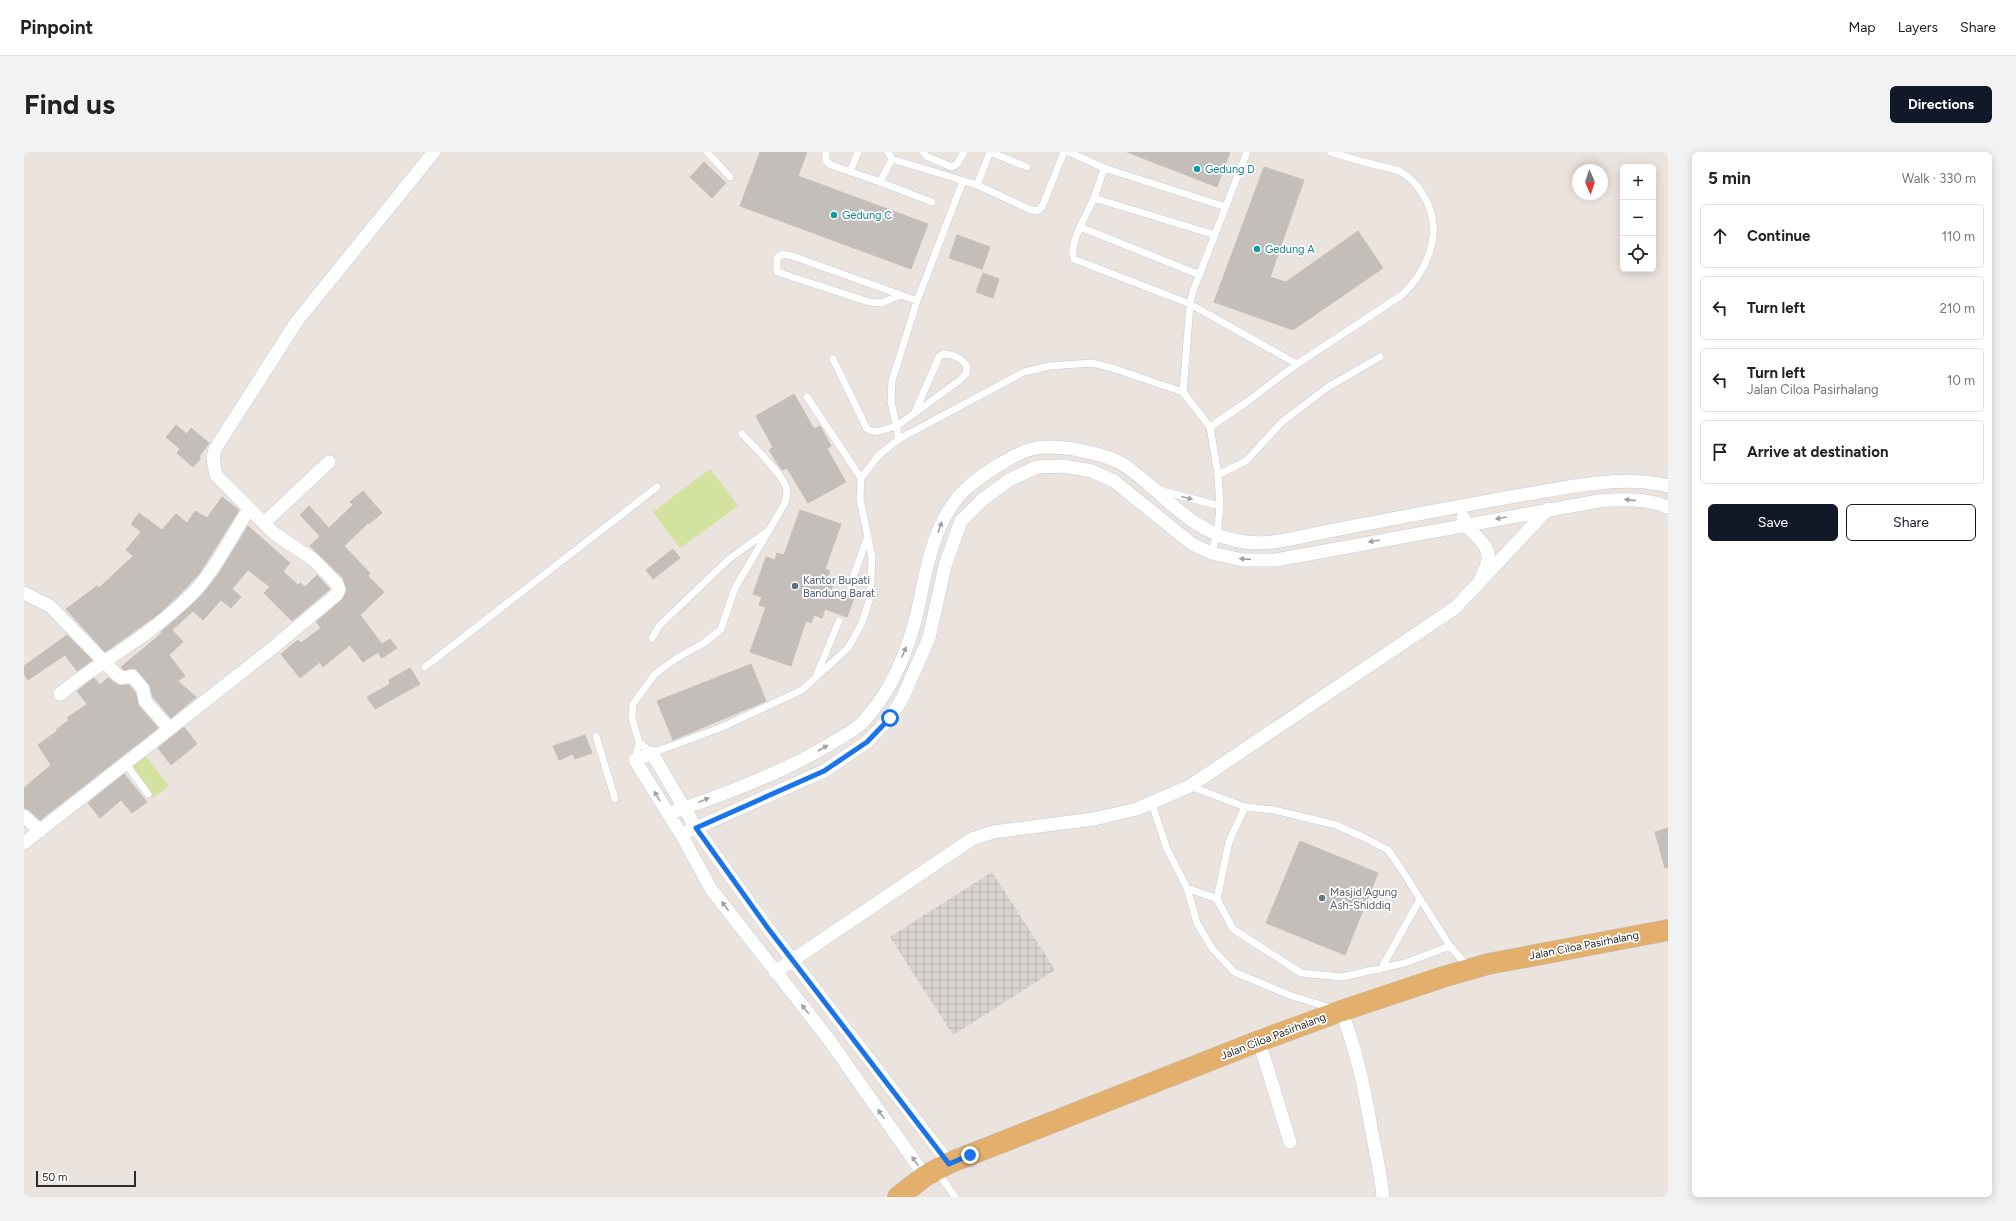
<!DOCTYPE html>
<meta charset="utf-8">
<style>
:root{--surface:#fff;--page:#f2f2f2;--text:#222;--muted:#767676;--line:#e0e0e0;--accent:#111827}
body{margin:0;font-family:Figtree,sans-serif;background:var(--page);color:var(--text)}
.controls{position:absolute;right:12px;top:12px;display:grid;overflow:hidden;border-radius:6px;box-shadow:0 2px 10px #0003}
.controls button{width:36px;height:36px;display:grid;place-items:center;padding:0;border:0;border-bottom:1px solid var(--line);background:var(--surface);color:var(--text);font:20px sans-serif}
.compass{position:absolute;left:1548px;top:12px;width:36px;height:36px;border-radius:50%;background:var(--surface);box-shadow:0 2px 10px #0003;rotate:177deg}
.scale{position:absolute;left:12px;bottom:10px;width:100px;box-sizing:border-box;padding-left:4px;border:2px solid #2b2b2b;border-top:0;font-size:11px;line-height:14px;white-space:nowrap;color:#2b2b2b;-webkit-text-stroke:3px #fff;paint-order:stroke}
.stop{position:absolute;width:12px;height:12px;margin:-9px;border:3px solid #1a73e8;border-radius:50%;background:#fff}
.stop.end{background:#1a73e8;border-color:#fff;box-shadow:0 1px 4px #0008}
.list{margin:0;padding:0;list-style:none}
h2{display:flex;justify-content:space-between;align-items:center;height:52px;margin:0;padding:0 16px;font-size:17px}
h2 small{font-size:13px;font-weight:400;color:var(--muted)}
.list li{display:grid;grid-template-columns:26px 1fr auto;gap:12px;align-items:center;box-sizing:border-box;height:64px;margin:0 8px 8px;padding:0 8px;border:1px solid var(--line);border-radius:6px}
.list b{display:block;font-size:15px;white-space:nowrap}
.list p{margin:0;font-size:13px;white-space:nowrap;color:var(--muted)}
.list em{font-size:13px;font-style:normal;color:var(--muted)}
.actions{display:flex;gap:8px;padding:12px 16px}
.actions a{flex:1;padding:9px 0;border:1px solid var(--accent);border-radius:6px;text-align:center;font-size:14px;color:var(--accent)}
.actions .main{background:var(--accent);color:#fff}
.icon{flex:none;width:22px;height:22px;fill:none;stroke:currentColor;stroke-width:2;stroke-linecap:round;stroke-linejoin:round}
.map{position:relative;flex:none;width:1644px;height:1045px;overflow:hidden;border-radius:6px}
header{display:flex;align-items:center;gap:24px;box-sizing:border-box;height:56px;padding:0 20px;background:var(--surface);border-bottom:1px solid var(--line)}
header strong{font-size:19px}
nav{display:flex;gap:22px;margin-inline-start:auto;font-size:14px}
.intro{display:flex;align-items:center;justify-content:space-between;box-sizing:border-box;height:96px;padding:0 24px}
h1{margin:0;font-size:28px}
.button{padding:10px 18px;border-radius:6px;background:var(--accent);color:#fff;font-size:14px;font-weight:700}
main{display:flex;gap:24px;padding:0 24px}
aside{flex:1;background:var(--surface);border-radius:6px;box-shadow:0 2px 10px #0003}
.map>svg:first-child{display:block}
.pitch{fill:#d3e29e}
.plaza{fill:url(#plaza-grid)}
.building{fill:#c4beba;stroke:#c6beb8}
.lines{fill:none;stroke-linecap:round;stroke-linejoin:round}
.lane-casing{stroke:#c6cbd3;stroke-width:8}
.street-casing{stroke:#c6cbd3;stroke-width:14}
.primary-casing{stroke:#c4c4c4;stroke-width:22}
.lane{stroke:#fff;stroke-width:7}
.street{stroke:#fff;stroke-width:13}
.primary{stroke:#e2af6d;stroke-width:21}
.oneway{fill:#a0a0a0}
.route{stroke:#1a73e8;stroke-width:5}
.culture-dot{fill:#0f9aa8;stroke:#fff;stroke-width:1.5}
.service-dot{fill:#5c6f8a;stroke:#fff;stroke-width:1.5}
.worship-dot{fill:#6b7280;stroke:#fff;stroke-width:1.5}
.labels{text-anchor:middle;stroke-width:3.5;stroke-linejoin:round;paint-order:stroke}
.culture-label{font-size:11px;fill:#0d838f;stroke:#fff;text-anchor:start}
.service-label{font-size:11px;fill:#4e5e75;stroke:#fff;text-anchor:start}
.worship-label{font-size:11px;fill:#5b616d;stroke:#fff;text-anchor:start}
.street-label{font-size:11px;fill:#2b2b2b;stroke:#fff}
</style>
<header>
<strong>Pinpoint</strong>
<nav><a>Map</a><a>Layers</a><a>Share</a></nav>
</header>
<div class="intro"><h1>Find us</h1><a class="button">Directions</a></div>
<main>
<div class="map">
<svg width="1644" height="1045" viewBox="0 0 1644 1045">
<defs>
<pattern id="plaza-grid" width="8" height="8" patternUnits="userSpaceOnUse"><rect width="8" height="8" fill="#d8d4d1"/><path d="M0 4h8M4 0v8" fill="none" stroke="#bab6b4"/></pattern>
</defs>
<rect width="100%" height="100%" fill="#ebe3de"/>
<!-- pitch -->
<path class="pitch" d="M686,317L714,354L656,396L629,360Z
M121,603L145,634L129,646L105,615Z"/>
<!-- plaza -->
<path class="plaza" d="M968,720L1031,818L929,883L866,785Z"/>
<!-- building -->
<path class="building" d="M736,0H783L774,24L904,72L887,117L716,54Z
M1103,0H1206L1193,35Z
M680,10L702,31L688,46L666,25Z
M1240,15L1280,28L1246,125L1262,130L1334,79L1359,116L1269,178L1190,150Z
M933,83L966,95L958,117L925,106Z
M959,121L975,127L969,146L952,140Z
M770,242L790,277L796,274L807,294L803,297L822,330L784,351L763,316L758,318L755,314L745,298L749,295L732,264Z
M152,273L163,282L167,276L185,291L175,305L177,306L169,315L153,301L156,297L142,285Z
M339,339L358,361L345,372L344,371L320,394L346,421L344,424L360,440L336,463L358,492L366,487L373,496L358,506L354,500L339,510L326,493L299,515L296,510L276,526L257,502L274,488L277,491L297,476L292,470L318,448L323,439L319,426L286,394L296,384L276,363L285,354L305,376L329,353L326,350Z
M198,345L215,358L175,422L157,441L136,461L81,500L42,457L73,434L75,436L109,404L102,398L117,380L107,372L115,361L138,378L152,362L163,371L171,359L183,366Z
M776,358L817,372L801,417L806,419L803,426L811,429L807,438L830,446L823,465L801,457L798,466L790,463L787,471L782,469L767,514L726,500L742,455L735,453L738,445L729,442L742,405L751,408L753,401L760,403Z
M224,374L266,411L259,419L274,433L276,431L281,435L293,423L306,437L268,469L240,441L246,435L224,418L208,437L217,445L207,456L197,448L179,468L169,459L148,478L159,490L145,503L161,524L154,529L172,545L147,566L129,545L125,532L114,519L110,516L100,518L97,515L138,481L137,480L178,443L196,420Z
M649,397L656,406L629,427L622,418Z
M43,483L68,508L53,519L41,503L4,528L0,522V514Z
M727,512L742,549L649,588L633,549Z
M386,516L396,532L351,557L343,545L366,532L365,528Z
M70,526L76,533L84,526L94,533H105L111,540L115,554L134,576L16,668L5,658L0,656V636L27,613L14,593L33,579L32,578L45,568L43,566L63,552L53,539Z
M160,575L173,592L147,613L134,596Z
M561,583L568,601L551,607L549,602L535,608L529,594Z
M100,622L123,650L108,661L97,648L76,666L64,651Z
M1644,676V715L1641,716L1631,680Z
M1276,689L1354,721L1321,803L1242,771Z"/>
<g class="lines">
<!-- lane casing -->
<g class="lane-casing">
<path id="lane" d="M683,0L706,25
M802,0V9L807,13L856,30L868,7
M864,0L868,7L953,33L1007,58L1013,59L1018,55L1040,0
M899,0L902,4L928,15L933,12L940,0
M1045,0L1080,16C1077,26 1074,36 1070,46C1064,61 1044,91 1050,107L1166,152L1273,212
M1080,16L1202,55
M826,20L834,0
M856,30L908,50
M953,33L966,0L1003,15
M1070,46L1191,83
M1056,75L1176,123
M877,143L857,151L845,150L753,120V106L759,102L768,104L877,143L893,149
M809,207L843,277L852,280L873,274L936,228L942,222L943,215C937,205 930,203 919,202L915,205L891,260
M1159,240L1166,152L1169,139L1223,0
M783,245L837,326
M1186,275L1224,249L1273,212L1378,143C1406,116 1421,76 1398,41C1393,33 1386,25 1377,20C1371,17 1363,16 1356,14C1339,10 1323,5 1306,0
M875,287L867,249L868,229L893,149L939,29
M1194,323L1222,309L1258,270L1304,235L1356,205
M1135,338L1196,354
M826,434L844,384
M628,486L635,474L705,407L741,381
M401,515L633,335
M793,522L815,469
M572,584L591,647
M615,590L628,601L696,576L778,538L824,496L838,471L846,446L848,405L836,347L837,326L855,303L875,287L1000,220L1025,214L1068,211L1088,216L1159,240L1186,275L1194,323L1196,354L1193,384L1187,401
M611,608L615,590L608,566L609,552L631,522L653,506L680,491L697,477L711,436L761,351C762,347 763,342 763,338C760,323 729,294 718,282
M102,612L124,642
M1166,634L1221,655
M1128,652L1143,697L1163,736L1173,771L1188,796L1210,820L1265,843L1310,857
M1163,736L1193,747
M1426,794L1381,811L1318,825L1277,821L1209,777L1193,747L1205,690L1221,655L1250,658L1312,673L1339,685L1364,698L1374,712L1426,794L1444,815
M1357,817L1396,747
M913,1019L931,1045"/>
</g>
<!-- street casing -->
<g class="street-casing">
<path id="street" d="M1439,365C1443,381 1467,390 1464,408C1463,414 1459,420 1457,426
M240,371L305,310
M0,441L26,454L92,522L98,526L108,524L119,537L121,549L145,576
M36,542C57,524 79,511 101,496C122,482 144,465 163,447C189,423 206,386 225,357
M644,662C701,642 761,620 813,588C821,583 831,578 838,571C867,541 885,497 894,457C903,414 910,365 945,334C958,323 991,301 1008,297C1031,291 1084,301 1103,315C1141,342 1169,383 1220,390C1250,394 1281,383 1311,378C1371,366 1432,355 1492,344C1542,336 1594,322 1644,334
M0,664L16,679
M657,682L672,676L628,601L611,608L657,682L687,737L803,885L901,1024
M0,691L251,494L313,442L315,437L313,432L290,408L251,382L192,323L189,306L191,297L273,169L410,0
M751,820L948,687L969,680L1070,667L1113,657L1166,634L1431,456L1524,357
M1317,859C1333,898 1341,940 1348,981C1352,1003 1357,1023 1359,1045
M1235,889L1266,990
M925,1011L743,775L672,676L800,619L843,590L866,566L878,547L905,486L921,414L937,369L958,348L985,328L1013,315L1039,314L1068,319L1090,329L1168,392L1187,401L1219,408H1252L1575,349C1597,347 1623,346 1644,355"/>
</g>
<!-- primary casing -->
<g class="primary-casing">
<path id="primary" d="M874,1045L901,1024L925,1011L1235,889L1317,859L1419,825L1464,812L1644,778"/>
</g>
<!-- lane -->
<use href="#lane" class="lane"/>
<!-- street -->
<use href="#street" class="street"/>
<!-- primary -->
<use href="#primary" class="primary"/>
</g>
<!-- one-way arrows -->
<defs><path id="oneway-solid" d="M-6-.8H1V-3.2L6.5 0L1 3.2V.8H-6Z"/></defs>
<g class="oneway">
<use href="#oneway-solid" transform="translate(1163 346) rotate(14)"/>
<use href="#oneway-solid" transform="translate(1606 348) rotate(-174)"/>
<use href="#oneway-solid" transform="translate(1477 366) rotate(170)"/>
<use href="#oneway-solid" transform="translate(916 375) rotate(-70)"/>
<use href="#oneway-solid" transform="translate(1350 389) rotate(170)"/>
<use href="#oneway-solid" transform="translate(1221 407) rotate(-176)"/>
<use href="#oneway-solid" transform="translate(880 500) rotate(-67)"/>
<use href="#oneway-solid" transform="translate(799 596) rotate(-30)"/>
<use href="#oneway-solid" transform="translate(633 644) rotate(-121)"/>
<use href="#oneway-solid" transform="translate(680 648) rotate(-22)"/>
<use href="#oneway-solid" transform="translate(701 754) rotate(-127)"/>
<use href="#oneway-solid" transform="translate(781 857) rotate(-129)"/>
<use href="#oneway-solid" transform="translate(857 962) rotate(-125)"/>
<use href="#oneway-solid" transform="translate(891 1009) rotate(-125)"/>
</g>
<g class="lines">
<!-- route -->
<path class="route" d="M866,566L843,590L800,619L672,676L743,775L925,1012L946,1003"/>
</g>
<!-- markers -->
<g class="culture-dot">
<circle cx="1173" cy="17" r="4"/>
<circle cx="810" cy="63" r="4"/>
<circle cx="1233" cy="97" r="4"/>
</g>
<circle class="service-dot" cx="771" cy="434" r="4"/>
<circle class="worship-dot" cx="1298" cy="746" r="4"/>
<g class="labels">
<!-- culture labels -->
<g class="culture-label">
<text x="1181" y="21">Gedung D</text>
<text x="818" y="67">Gedung C</text>
<text x="1241" y="101">Gedung A</text>
</g>
<!-- service labels -->
<g class="service-label">
<text x="779" y="432">Kantor Bupati<tspan x="779" dy="13">Bandung Barat</tspan></text>
</g>
<!-- worship labels -->
<g class="worship-label">
<text x="1306" y="744">Masjid Agung<tspan x="1306" dy="13">Ash-Shiddiq</tspan></text>
</g>
<!-- street labels -->
<g class="street-label">
<text transform="translate(1560 793) rotate(-11)" y="4">Jalan Ciloa Pasirhalang</text>
<text transform="translate(1249 884) rotate(-21)" y="4">Jalan Ciloa Pasirhalang</text>
</g>
</g>
</svg>
<div class="controls">
<button>+</button>
<button>−</button>
<button><svg class="icon" aria-label="locate" viewBox="0 0 24 24"><circle cx="12" cy="12" r="6"/><path d="M12 2v4M12 18v4M2 12h4M18 12h4"/></svg></button>
</div>
<svg class="compass" viewBox="-18 -18 36 36"><path d="M0-13l5 13h-10z" fill="#e53935"/><path d="M0 13l5-13h-10z" fill="#767676"/></svg>
<div class="scale">50 m</div>
<div class="stop" style="left:866px;top:566px"></div>
<div class="stop end" style="left:946px;top:1003px"></div>
</div>
<aside>
<h2>5 min<small>Walk · 330 m</small></h2>
<ul class="list">
<li><svg class="icon" aria-label="ahead" viewBox="0 0 24 24"><path d="M12 20V5M6 11l6-6 6 6"/></svg><div><b>Continue</b></div><em>110 m</em></li>
<li><svg class="icon" aria-label="left" viewBox="0 0 24 24"><path d="M17 20v-9H6M10 6l-5 5 5 5"/></svg><div><b>Turn left</b></div><em>210 m</em></li>
<li><svg class="icon" aria-label="left" viewBox="0 0 24 24"><path d="M17 20v-9H6M10 6l-5 5 5 5"/></svg><div><b>Turn left</b><p>Jalan Ciloa Pasirhalang</p></div><em>10 m</em></li>
<li><svg class="icon" aria-label="arrive" viewBox="0 0 24 24"><path d="M6 21V4h12l-3 4 3 4H6"/></svg><div><b>Arrive at destination</b></div></li>
</ul>
<div class="actions"><a class="main">Save</a><a>Share</a></div>
</aside>
</main>
